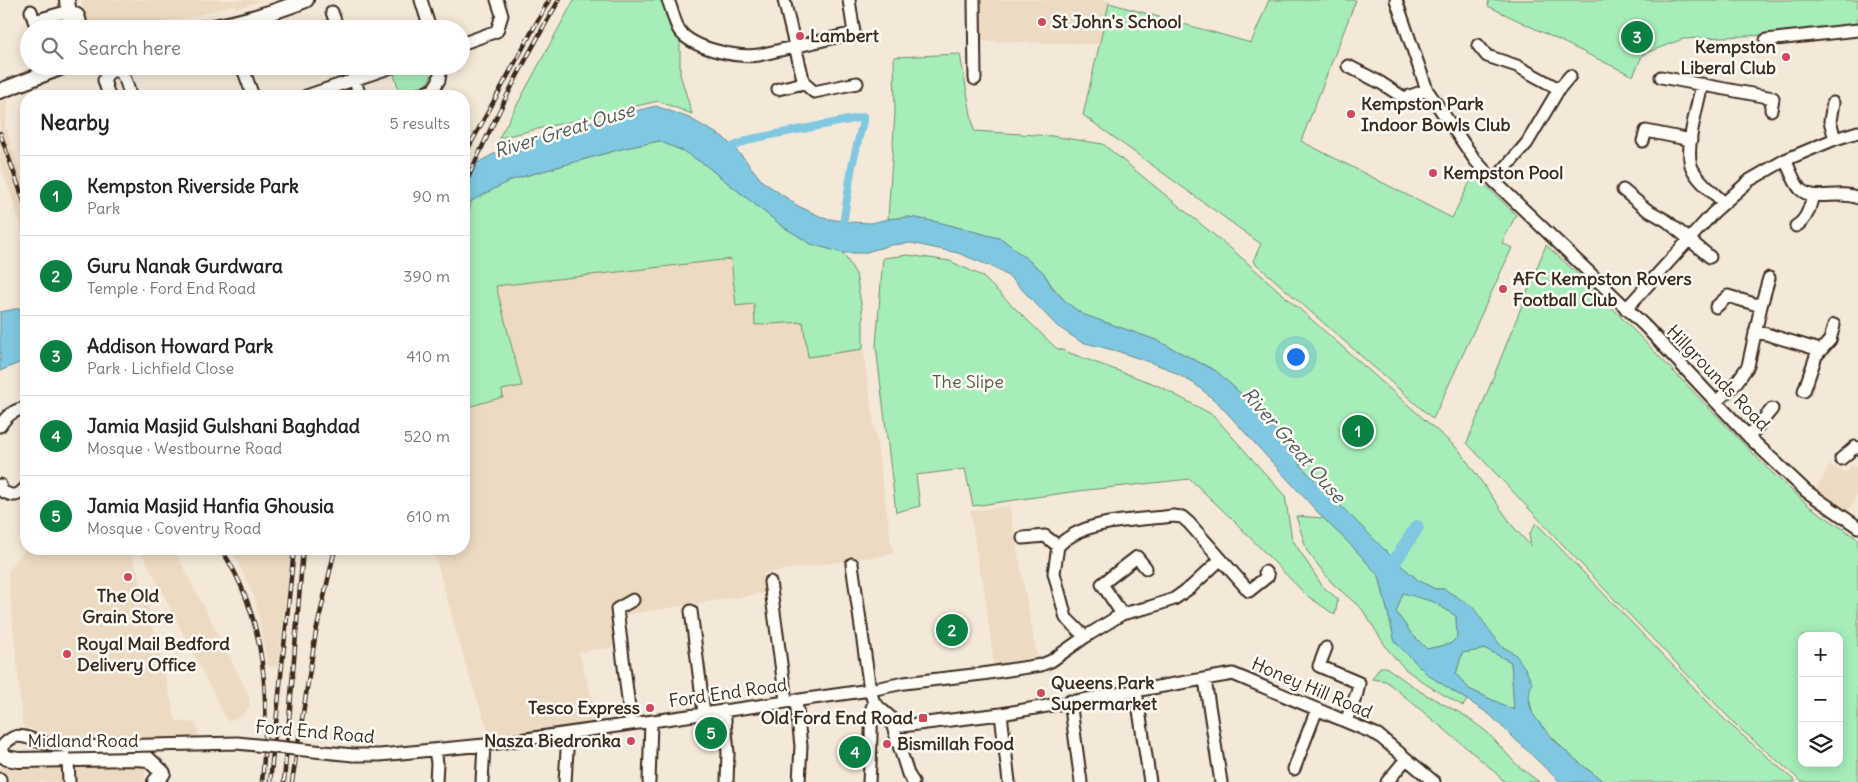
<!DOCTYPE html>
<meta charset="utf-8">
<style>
:root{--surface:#fff;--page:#f2f2f2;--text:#222;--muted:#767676;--line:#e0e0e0;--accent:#0b8043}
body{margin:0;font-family:Delius,sans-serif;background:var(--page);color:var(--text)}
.controls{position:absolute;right:15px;bottom:15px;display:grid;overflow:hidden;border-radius:10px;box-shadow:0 2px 12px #0003}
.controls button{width:45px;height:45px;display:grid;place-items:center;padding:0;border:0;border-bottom:1px solid var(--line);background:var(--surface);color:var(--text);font:25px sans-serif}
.you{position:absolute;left:1295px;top:356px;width:18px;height:18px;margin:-12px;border:4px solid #fff;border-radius:50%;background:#1a73e8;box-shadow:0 0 0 8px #1a73e833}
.badge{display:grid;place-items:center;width:32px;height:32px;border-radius:50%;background:var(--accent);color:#fff;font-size:16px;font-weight:700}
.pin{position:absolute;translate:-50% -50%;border:2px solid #fff;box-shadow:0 1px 5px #0006}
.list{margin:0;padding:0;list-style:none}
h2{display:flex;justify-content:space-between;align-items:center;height:65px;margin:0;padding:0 20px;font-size:21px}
h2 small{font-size:16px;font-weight:400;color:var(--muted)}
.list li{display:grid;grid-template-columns:32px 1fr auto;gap:15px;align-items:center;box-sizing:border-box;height:80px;padding:0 20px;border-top:1px solid var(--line)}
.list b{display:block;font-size:19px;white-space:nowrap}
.list p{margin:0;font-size:16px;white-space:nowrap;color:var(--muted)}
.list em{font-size:16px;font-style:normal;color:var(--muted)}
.icon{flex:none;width:28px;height:28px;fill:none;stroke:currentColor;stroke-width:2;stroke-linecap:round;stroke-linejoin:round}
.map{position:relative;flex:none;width:1858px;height:782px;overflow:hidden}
.search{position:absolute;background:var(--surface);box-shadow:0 2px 12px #0003;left:20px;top:20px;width:450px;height:55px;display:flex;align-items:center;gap:12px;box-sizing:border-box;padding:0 18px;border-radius:28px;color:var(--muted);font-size:19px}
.panel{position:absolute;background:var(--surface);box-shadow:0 2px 12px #0003;left:20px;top:90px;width:450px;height:465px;border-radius:20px}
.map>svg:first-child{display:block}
.built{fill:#eddac2}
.green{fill:#a6edb9;stroke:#708c6c;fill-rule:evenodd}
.water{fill:#80c8e1;stroke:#648993;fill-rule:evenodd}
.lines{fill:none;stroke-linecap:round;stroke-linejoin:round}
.canal{stroke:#80c8e1;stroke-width:8}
.river{stroke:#80c8e1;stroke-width:14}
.minor-casing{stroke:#3b2a1e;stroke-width:15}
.major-casing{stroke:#3b2a1e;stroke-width:18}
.minor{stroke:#fdfcf7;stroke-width:11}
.major{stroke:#fdfcf7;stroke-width:14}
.rail-casing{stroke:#3b2a1e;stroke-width:4.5}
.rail{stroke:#fdfcf7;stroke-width:2.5;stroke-dasharray:8;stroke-linecap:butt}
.minor-bridge-casing{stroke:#3b2a1e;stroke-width:15;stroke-linecap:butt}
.minor-bridge{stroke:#fdfcf7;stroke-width:11}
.poi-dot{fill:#d1495b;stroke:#fdfcf7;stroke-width:2}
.labels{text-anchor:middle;stroke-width:5;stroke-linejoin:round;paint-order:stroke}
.poi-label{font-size:18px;font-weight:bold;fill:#3b2a1e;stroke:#fdfcf7;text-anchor:start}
.street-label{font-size:18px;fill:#3b2a1e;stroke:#fdfcf7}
.park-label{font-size:18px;fill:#565b45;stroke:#fdfcf7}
.water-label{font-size:19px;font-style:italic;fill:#505958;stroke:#fdfcf7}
</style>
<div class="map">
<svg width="1858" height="782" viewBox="0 0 1858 782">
<rect width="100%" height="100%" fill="#f4e8d8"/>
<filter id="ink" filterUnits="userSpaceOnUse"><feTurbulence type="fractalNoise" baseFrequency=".02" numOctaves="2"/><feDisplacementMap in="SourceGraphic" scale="10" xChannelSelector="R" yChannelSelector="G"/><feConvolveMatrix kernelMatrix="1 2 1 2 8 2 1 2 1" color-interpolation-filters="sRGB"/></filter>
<g filter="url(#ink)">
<!-- built -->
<path class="built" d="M81,0H263L238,8L233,5L206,13L133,29H93L88,27Z
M979,0H1109V3L1099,44L979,41Z
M8,100L5,126L26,190V239L0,163V103Z
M731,259L736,306L754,304L804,322L809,356L863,349L893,554L763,573L765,593L623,615L630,610L610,612L616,647L579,652L598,721L491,739L467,669L433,549H464V408L503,398L501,390L522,385L496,286Z
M1830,465L1846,473L1851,465L1858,469V493L1848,511L1816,489Z
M1009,506L1037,656L1002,665L994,666L983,580L979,568L970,511Z
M26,548L130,549L148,605L176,721L196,723L200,740L68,741L23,727L8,572Z
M140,549H174L249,695L250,705L243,715L228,722Z
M232,549H291L278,667L268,666L256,601Z
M145,766V782H0V767Z"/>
<!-- green -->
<path class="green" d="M574,0H662L680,42V74L692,114L658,101L499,138Z
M1269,0H1356L1301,141L1452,218L1474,174L1516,215L1502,243L1512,248L1433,419L1253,261L1261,244L1083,115L1109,3L1251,43Z
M1489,0H1858V26L1764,35L1683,39L1643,54L1633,76L1488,6Z
M960,54L974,131L1052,136L1103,144L1235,252L1459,450L1515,529L1531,546L1529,535L1536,523L1727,722L1796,782H1604L1567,753L1533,716L1528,692L1515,654L1501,646L1444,589H1435L1418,580L1397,562L1301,466L1294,447L1261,415L1248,400L1216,371L1156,340L1082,314L1066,302L1052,286L1043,272L1002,239L938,222L909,217L888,219L895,113L894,57Z
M411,66H431L434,71L426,86L400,93L393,71Z
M659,141L683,151L704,164L782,226L811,244L843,253L856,274L863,316V349L808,357L803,322L755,325L754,304L736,306L731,259L496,286L522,386L502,390L503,397L464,408V232L472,200L511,180L621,149Z
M1546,245L1592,287L1768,469L1809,506L1858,539V782H1802L1737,726L1616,601L1467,443ZM1802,636H1839V763H1802Z
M908,255L950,261L982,276L1056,348L1157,385L1213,415L1285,496L1292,539L1323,587L1338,599L1335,615L1306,595L1233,520L1190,479L1078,491L973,506L965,469L916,475L920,506L896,512L876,346L883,258Z
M1296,516L1323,518L1353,547L1379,576L1395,642L1428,675L1467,700L1463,706L1427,685L1405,669L1388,650L1362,609L1332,583L1307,551Z
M1403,592L1434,602L1456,616L1457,637L1450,644L1427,649L1411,633L1396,612Z
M1486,649L1511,662L1514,710L1469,689L1456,674L1462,653Z
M1380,667H1386L1421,692L1464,715L1487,732L1517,765L1539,782H1505L1486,764L1386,681L1372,679Z"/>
<!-- water -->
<path class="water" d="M656,106L689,118L723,137L743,157L762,181L798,206L824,218L848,222L871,223L888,219L909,217L938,222L1002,239L1043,272L1052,287L1066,302L1082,314L1156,340L1216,371L1248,400L1261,415L1294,447L1301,466L1397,562L1418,580L1435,589H1444L1472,606L1501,646L1515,654L1525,668L1532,683C1528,693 1528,708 1535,717C1552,743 1580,763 1604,782H1560L1489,714L1428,675L1395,642L1379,576L1353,547L1323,518L1218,403L1195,384L1166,368L1117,351L1081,342L1057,326L1011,278L993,267L958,253L911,243L891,245L863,253H843L811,244L782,226L704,164L683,151L659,141L621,149L511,180L464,205V170L505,148L575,126ZM1403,593L1434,602L1456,616L1457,637L1450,644L1427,649L1411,633L1396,612ZM1486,649L1511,662L1514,710L1469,689L1456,674L1462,653Z
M26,307V360L0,371V312Z"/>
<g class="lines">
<!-- canal -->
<path class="canal" d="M725,150L751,139L864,117L852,166L842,231"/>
<!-- river -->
<path class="river" d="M1394,572L1389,570L1417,527"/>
<!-- minor casing -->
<g class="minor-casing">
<path id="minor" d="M421,0L430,29
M668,0C672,9 674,21 679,30C692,49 738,58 759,55L854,33L849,0
M784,0L804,83L814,92L857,83
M974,0L975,79
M1396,0L1427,90L1475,160L1494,181L1646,327L1749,437L1806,491L1858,527
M31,11L34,21L69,11
M332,12L338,29
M1766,40L1858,30
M461,44L497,31L502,15L497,0
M1478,45L1487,56L1517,66L1559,89
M242,66L253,96
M350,66L360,96
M1348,66L1381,83L1404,98L1427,90
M1661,77L1773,98L1771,110
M1702,84C1698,104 1684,150 1692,168C1698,181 1713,192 1723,202
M778,89L804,83
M109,96L104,80C106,76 108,72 113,71C125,69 128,88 130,96
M306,96L395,66
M414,96L433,90
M438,96L433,90L439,80L441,66
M1833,103L1830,121L1835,139
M1643,141L1646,131L1691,140
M1785,160C1790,169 1793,181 1800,189C1814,203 1839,189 1858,198
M1494,181L1527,143L1559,89L1570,76
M1623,190L1646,209L1667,221L1710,257
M1796,226C1807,220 1810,207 1813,195
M1761,306L1769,278
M1716,307L1728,296L1761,306L1748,366L1736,383L1717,401
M1626,309L1714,212L1750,180L1785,160L1835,139L1858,132
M1755,332L1766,334L1820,350
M1804,391L1816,356L1830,340L1834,325
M0,426C7,415 14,410 26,408
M1749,437L1772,409
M1841,459L1855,447L1858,448
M0,485L2,491C13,497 18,497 26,487
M1023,538L1045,536L1058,546
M852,564L870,690L904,683L982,674L1041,665L1051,661L1085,637L1122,614L1150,607L1174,599L1191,587L1221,559
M770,582L786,701
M691,611L704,713
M1122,614L1102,584L1137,557L1146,568
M1085,637L1066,618L1054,573L1058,546C1086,518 1136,521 1173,516L1182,517L1189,523L1249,591L1268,576L1265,572
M1326,648L1319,666L1359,683L1357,693L1346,721
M1205,680L1221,782
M1136,691L1150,782
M796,700L801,746L799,782
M1070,701L1081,782
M874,703L890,717L908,774L913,782
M724,710L728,753L727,782
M1001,714L1009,782
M631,724L617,609L633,600
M893,727L1001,714L1233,674L1378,735L1434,782
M0,749C17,728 24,738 45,743C53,745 61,746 69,747
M435,750L437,763L436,782
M353,755H380L484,745L870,690L874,703
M68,760L69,782
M1294,769L1317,709
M0,779V782
M482,782L484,745
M565,782L568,735
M649,782L651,722
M869,782C870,766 871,750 871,734C872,723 868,714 874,703
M1387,782L1406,759"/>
</g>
<!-- major casing -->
<g class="major-casing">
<path id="major" d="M67,0L71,29
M70,12L77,16L81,29
M203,29C238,23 273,13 306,0
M0,91L65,66
M0,753L7,758L18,760L136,758L148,759L163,773L155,782"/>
</g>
<!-- minor -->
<use href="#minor" class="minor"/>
<!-- major -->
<use href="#major" class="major"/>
<!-- rail casing -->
<g class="rail-casing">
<path id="rail" d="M0,133L26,207
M464,156L549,0
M464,187C492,123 524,60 559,0
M221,549C267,618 270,701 262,782
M270,782L294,549
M284,782L303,549
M292,782L316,632L335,549"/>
</g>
<!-- rail -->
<use href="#rail" class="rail"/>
<!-- minor-bridge casing -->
<g class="minor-bridge-casing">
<path id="minor-bridge" d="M69,747L237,743L353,755"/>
</g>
<!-- minor-bridge -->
<use href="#minor-bridge" class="minor-bridge"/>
</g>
</g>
<!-- markers -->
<g class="poi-dot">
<circle cx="1042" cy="22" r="5"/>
<circle cx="800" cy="36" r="5"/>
<circle cx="1786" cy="57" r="5"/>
<circle cx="1351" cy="114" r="5"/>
<circle cx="1433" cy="173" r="5"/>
<circle cx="1503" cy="289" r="5"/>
<circle cx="128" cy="577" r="5"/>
<circle cx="67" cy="654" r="5"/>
<circle cx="1041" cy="693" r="5"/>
<circle cx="650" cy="708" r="5"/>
<rect x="918" y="713" width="10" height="10" rx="2.5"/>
<circle cx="631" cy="741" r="5"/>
<circle cx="887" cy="744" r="5"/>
</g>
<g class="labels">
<!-- poi labels -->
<g class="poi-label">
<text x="1052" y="28">St John's School</text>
<text x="810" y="42">Lambert</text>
<text x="1776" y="53" text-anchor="end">Kempston<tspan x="1776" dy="21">Liberal Club</tspan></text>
<text x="1361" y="110">Kempston Park<tspan x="1361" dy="21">Indoor Bowls Club</tspan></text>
<text x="1443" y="179">Kempston Pool</text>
<text x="1513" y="285">AFC Kempston Rovers<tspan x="1513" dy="21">Football Club</tspan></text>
<text x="128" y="602" text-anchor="middle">The Old<tspan x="128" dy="21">Grain Store</tspan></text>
<text x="77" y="650">Royal Mail Bedford<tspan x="77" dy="21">Delivery Office</tspan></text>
<text x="1051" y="689">Queens Park<tspan x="1051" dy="21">Supermarket</tspan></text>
<text x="640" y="714" text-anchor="end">Tesco Express</text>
<text x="913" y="724" text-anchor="end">Old Ford End Road</text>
<text x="621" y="747" text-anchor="end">Nasza Biedronka</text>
<text x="897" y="750">Bismillah Food</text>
</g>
<!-- street labels -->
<g class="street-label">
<text transform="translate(1718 378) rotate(46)" y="6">Hillgrounds Road</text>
<text transform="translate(1312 688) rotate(23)" y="6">Honey Hill Road</text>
<text transform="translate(728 693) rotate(-8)" y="6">Ford End Road</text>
<text transform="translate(315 732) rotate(5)" y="6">Ford End Road</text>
<text x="83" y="747">Midland Road</text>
</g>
<!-- park labels -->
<g class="park-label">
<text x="968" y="388">The Slipe</text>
</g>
<!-- water labels -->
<g class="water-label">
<text transform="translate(564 130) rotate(-17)" y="7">River Great Ouse</text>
<text transform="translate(1294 445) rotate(49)" y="7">River Great Ouse</text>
</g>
</g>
</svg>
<div class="controls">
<button>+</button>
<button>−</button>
<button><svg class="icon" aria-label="layers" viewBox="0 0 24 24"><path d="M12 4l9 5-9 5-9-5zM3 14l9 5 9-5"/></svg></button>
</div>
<div class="you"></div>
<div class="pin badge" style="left:1358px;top:431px">1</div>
<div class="pin badge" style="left:952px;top:630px">2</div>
<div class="pin badge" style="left:1637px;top:37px">3</div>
<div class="pin badge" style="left:855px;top:752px">4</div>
<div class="pin badge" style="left:711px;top:733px">5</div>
<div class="search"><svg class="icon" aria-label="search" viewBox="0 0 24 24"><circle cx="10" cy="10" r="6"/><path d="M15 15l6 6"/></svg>Search here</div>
<section class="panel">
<h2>Nearby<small>5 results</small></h2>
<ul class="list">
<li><span class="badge">1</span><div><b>Kempston Riverside Park</b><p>Park</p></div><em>90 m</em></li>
<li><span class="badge">2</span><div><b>Guru Nanak Gurdwara</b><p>Temple · Ford End Road</p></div><em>390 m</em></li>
<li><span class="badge">3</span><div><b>Addison Howard Park</b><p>Park · Lichfield Close</p></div><em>410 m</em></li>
<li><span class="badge">4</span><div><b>Jamia Masjid Gulshani Baghdad</b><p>Mosque · Westbourne Road</p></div><em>520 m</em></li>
<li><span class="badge">5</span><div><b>Jamia Masjid Hanfia Ghousia</b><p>Mosque · Coventry Road</p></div><em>610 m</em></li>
</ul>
</section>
</div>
